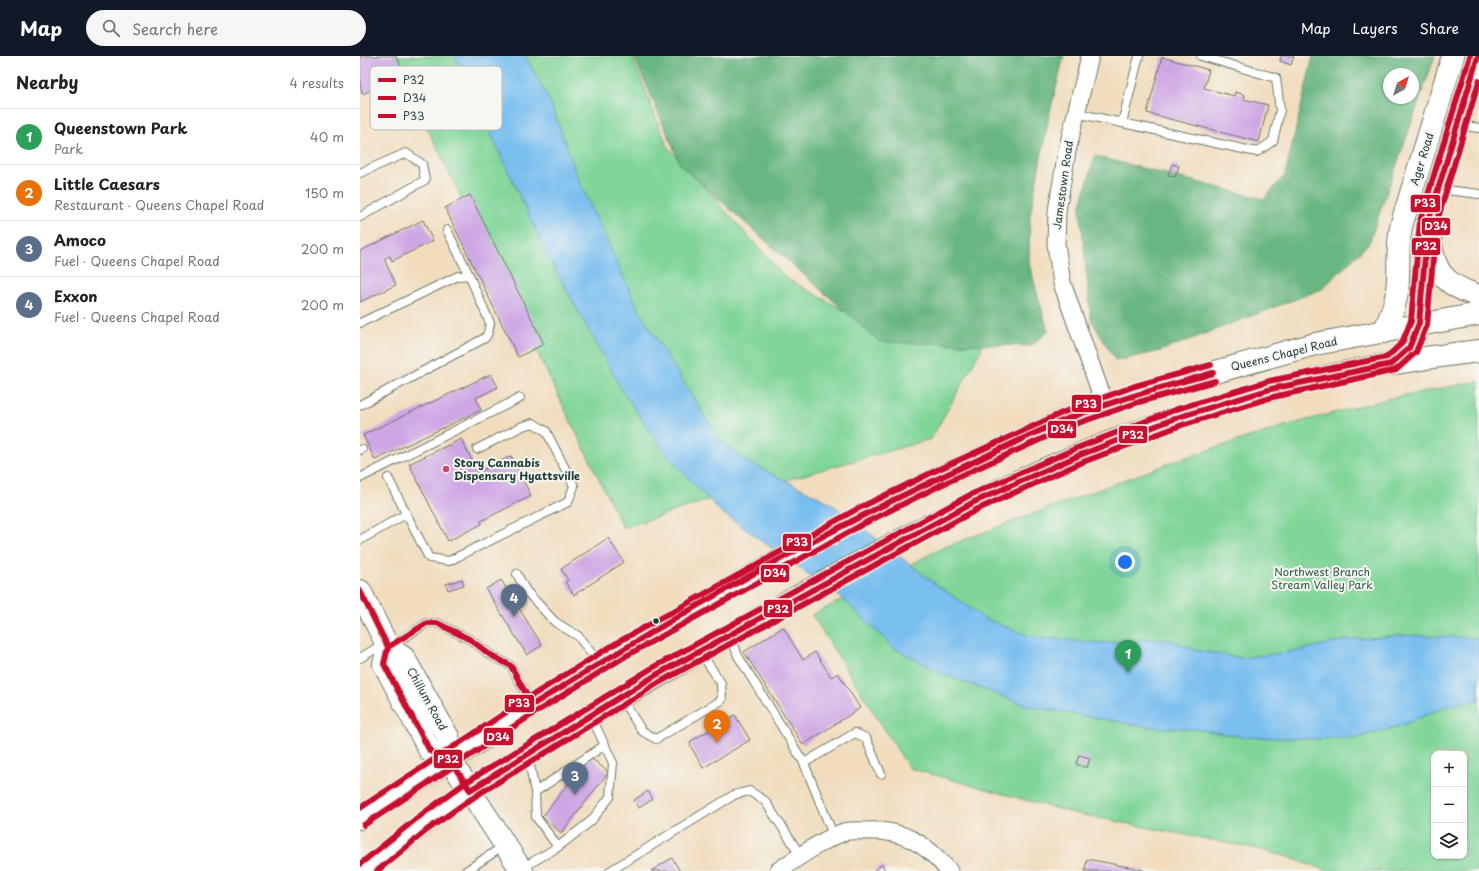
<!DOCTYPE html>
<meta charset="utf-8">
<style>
:root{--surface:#fff;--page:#f6f6f6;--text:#222;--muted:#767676;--line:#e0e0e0;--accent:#111827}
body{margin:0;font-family:"Playpen Sans",sans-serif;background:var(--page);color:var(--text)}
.controls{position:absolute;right:12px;bottom:12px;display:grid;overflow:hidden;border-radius:8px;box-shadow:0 1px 3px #0004}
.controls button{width:36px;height:36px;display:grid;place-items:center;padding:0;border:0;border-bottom:1px solid var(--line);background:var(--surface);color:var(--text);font:20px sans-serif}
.compass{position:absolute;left:1023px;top:12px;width:36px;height:36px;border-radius:50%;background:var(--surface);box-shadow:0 1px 3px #0004;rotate:39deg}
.you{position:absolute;left:765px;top:506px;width:14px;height:14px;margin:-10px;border:3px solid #fff;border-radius:50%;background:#1a73e8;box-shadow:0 0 0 6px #1a73e833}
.badge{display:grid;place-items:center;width:26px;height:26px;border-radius:50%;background:var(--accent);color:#fff;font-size:13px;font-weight:700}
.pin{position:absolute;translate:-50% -33px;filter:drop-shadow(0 1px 2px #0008)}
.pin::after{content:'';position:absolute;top:21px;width:14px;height:12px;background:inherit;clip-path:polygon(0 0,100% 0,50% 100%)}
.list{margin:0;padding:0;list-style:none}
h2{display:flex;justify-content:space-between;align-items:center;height:52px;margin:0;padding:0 16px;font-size:17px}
h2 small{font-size:13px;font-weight:400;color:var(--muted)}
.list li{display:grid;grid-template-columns:26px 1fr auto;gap:12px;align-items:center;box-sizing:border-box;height:56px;padding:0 16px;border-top:1px solid var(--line)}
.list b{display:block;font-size:15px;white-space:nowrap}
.list p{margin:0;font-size:13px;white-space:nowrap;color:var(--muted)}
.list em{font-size:13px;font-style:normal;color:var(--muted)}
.icon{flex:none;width:22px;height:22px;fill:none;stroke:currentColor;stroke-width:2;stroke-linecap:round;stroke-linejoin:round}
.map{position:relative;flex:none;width:1119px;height:815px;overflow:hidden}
header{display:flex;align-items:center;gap:24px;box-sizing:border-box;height:56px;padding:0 20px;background:var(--accent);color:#fff}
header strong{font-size:19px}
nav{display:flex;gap:22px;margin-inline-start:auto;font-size:14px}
.search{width:280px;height:36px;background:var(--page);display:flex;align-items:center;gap:10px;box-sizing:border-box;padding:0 14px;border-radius:22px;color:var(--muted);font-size:15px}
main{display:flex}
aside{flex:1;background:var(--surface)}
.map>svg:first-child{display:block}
.green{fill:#80d598;stroke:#508966;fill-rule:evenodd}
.forest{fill:#68b680;stroke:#447a5a;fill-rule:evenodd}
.water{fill:#78beef;stroke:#4c7e92}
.building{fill:#cea6e4}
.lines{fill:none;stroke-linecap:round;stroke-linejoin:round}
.lane-casing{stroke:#687564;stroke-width:10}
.street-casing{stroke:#687564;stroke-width:19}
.secondary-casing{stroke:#687564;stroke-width:24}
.primary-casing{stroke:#687564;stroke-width:24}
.lane{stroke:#fff;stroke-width:8}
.street{stroke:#fff;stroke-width:17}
.secondary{stroke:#fff;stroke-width:22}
.primary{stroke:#fff;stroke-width:22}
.bus-1-casing{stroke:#f6f6f2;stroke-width:9}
.bus-2-casing{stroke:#f6f6f2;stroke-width:9}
.bus-3-casing{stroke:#f6f6f2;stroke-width:9}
.bus-1{stroke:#c8102e;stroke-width:6}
.bus-2{stroke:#c8102e;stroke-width:6}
.bus-3{stroke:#c8102e;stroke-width:6}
.poi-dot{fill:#d1495b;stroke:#f6f6f2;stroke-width:1.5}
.bus-dot{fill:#1f3d34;stroke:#f6f6f2;stroke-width:1.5}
.labels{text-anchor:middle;stroke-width:4;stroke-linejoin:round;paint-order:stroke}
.street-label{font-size:11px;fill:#1f3d34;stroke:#f6f6f2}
.poi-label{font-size:11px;font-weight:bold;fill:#1f3d34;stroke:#f6f6f2;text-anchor:start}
.park-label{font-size:11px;fill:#325b48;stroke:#f6f6f2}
.key{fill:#f6f6f2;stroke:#b6beb9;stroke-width:1}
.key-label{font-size:11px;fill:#1f3d34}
.line-badge{stroke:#f6f6f2;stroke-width:1.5}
.badge-label{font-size:11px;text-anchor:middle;font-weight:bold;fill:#fff}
</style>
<header>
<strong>Map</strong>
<div class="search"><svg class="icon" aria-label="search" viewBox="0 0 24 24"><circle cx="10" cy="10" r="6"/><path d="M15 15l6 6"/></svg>Search here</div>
<nav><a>Map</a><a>Layers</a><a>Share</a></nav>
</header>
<main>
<aside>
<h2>Nearby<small>4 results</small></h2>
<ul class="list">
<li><span class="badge" style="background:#2e9e5b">1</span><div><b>Queenstown Park</b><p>Park</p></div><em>40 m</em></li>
<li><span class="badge" style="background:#e8710a">2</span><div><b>Little Caesars</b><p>Restaurant · Queens Chapel Road</p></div><em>150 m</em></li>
<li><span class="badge" style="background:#5c6f8a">3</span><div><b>Amoco</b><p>Fuel · Queens Chapel Road</p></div><em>200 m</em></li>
<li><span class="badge" style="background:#5c6f8a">4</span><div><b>Exxon</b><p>Fuel · Queens Chapel Road</p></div><em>200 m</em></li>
</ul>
</aside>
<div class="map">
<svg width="1119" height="815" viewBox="0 0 1119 815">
<rect width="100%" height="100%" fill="#f6f6f2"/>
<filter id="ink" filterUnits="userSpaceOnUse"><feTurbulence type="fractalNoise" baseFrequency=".025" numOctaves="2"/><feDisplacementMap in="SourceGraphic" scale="8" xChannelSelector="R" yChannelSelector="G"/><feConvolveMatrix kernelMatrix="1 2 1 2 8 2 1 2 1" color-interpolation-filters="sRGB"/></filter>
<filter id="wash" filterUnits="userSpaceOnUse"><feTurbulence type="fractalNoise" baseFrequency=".012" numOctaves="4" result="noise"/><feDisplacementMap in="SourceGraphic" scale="16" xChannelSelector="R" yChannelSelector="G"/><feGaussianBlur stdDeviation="0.9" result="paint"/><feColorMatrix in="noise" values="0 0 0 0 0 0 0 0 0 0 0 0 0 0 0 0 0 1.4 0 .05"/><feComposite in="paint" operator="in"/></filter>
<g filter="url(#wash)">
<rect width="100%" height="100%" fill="#f1ddbe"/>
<!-- green -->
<path class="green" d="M32,0H272L307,90L426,222L530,280L612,273L622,292L571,383L373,439H363L263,472Z
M1119,325V815H968L925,800L898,793L713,757L549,712L452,559L582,492L826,401L928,369L1031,342ZM1074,698H1104V800H1074Z"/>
<!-- forest -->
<path class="forest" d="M274,0H704L689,60L670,159L669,208L688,275L671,290L520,286L321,110Z
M953,0H1075L1009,187L962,233L800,295L756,305L731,264L720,152L735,100L904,143L925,119ZM1029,18H1053V42H1029Z"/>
<!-- water -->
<path class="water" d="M95,0H165L190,45L219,125L280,256L358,382L386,405L469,446L573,526L624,562L672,581L742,587L789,583L812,584L835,594L881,602L935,595L985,584L1041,579L1119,582V644L1086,650L1043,669L1000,681L954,683L884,681L834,673L787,671L668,650L583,618L534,592L483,543L360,455L305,397L263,336L187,199Z"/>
<g id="blocks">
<!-- building -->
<path class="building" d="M0,0H36L45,18L3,38L0,30Z
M921,0H934L931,9L920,5Z
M802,1L849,14L844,32L874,40L875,36L885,39L884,43L908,49L899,86L787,57Z
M812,108L819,110L815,121L808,119Z
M110,139L184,288L158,301L85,152Z
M63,164L73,185L32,205L30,200L24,203L36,229L0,246V195Z
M131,318L138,331L116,342L121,354L15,404L3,379Z
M101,383L118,416L151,400L171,440L121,465L122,468L88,485L49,408Z
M248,482L264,506L214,539L205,526L208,524L201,513Z
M102,523L104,529L88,534L86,528Z
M141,524L182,589L167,599L126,533Z
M423,571L443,604L455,596L471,621L478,617L500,652L443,689L384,596Z
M375,659L390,684L343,712L330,689L331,685Z
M719,699L730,702L727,712L716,708Z
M231,702L247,715L248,717L202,776H200L182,761L228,703Z
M288,735L293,743L279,752L274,744Z
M312,802L320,815H291Z
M727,803L784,814V815H725Z
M522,809L526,815H513Z"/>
</g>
</g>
<g filter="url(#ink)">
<use href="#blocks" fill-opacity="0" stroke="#687564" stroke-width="1"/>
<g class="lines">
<!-- lane casing -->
<g class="lane-casing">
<path id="lane" d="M716,57L897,96L913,85L920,54L916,22L841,0
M762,67L779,0
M1098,69L1119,72
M0,117L46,97L62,108L65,124L0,161
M1079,133L1119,138
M87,174L109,219
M0,267L98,220L109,219L130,267L128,277L125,282L0,349
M0,394L2,393
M0,422L160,342
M28,422L69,502L89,505L208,446L214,430L186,375L173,367L163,370L117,393
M0,484L46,458
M157,518L166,535L195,566L218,580L238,606
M371,580L378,600L444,707L474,781
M31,590L67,567H77L111,584L129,598L151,610L171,648
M0,602L25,587
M261,642L282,675L296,683L362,644L361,627L341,597
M168,699L175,736L176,761L198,791
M444,707L495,677L506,682L521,718
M175,736L245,689
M162,812L198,791L231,765L250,741L253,707L231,660
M106,815L145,789
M250,815L374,739L389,735L405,745L441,800"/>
</g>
<!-- street casing -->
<g class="street-casing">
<path id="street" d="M730,0L707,95L697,155L696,188L702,227L745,349
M418,815C439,801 460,785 484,776C490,774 498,775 505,775C542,773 566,787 589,815"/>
</g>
<!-- secondary casing -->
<g class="secondary-casing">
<path id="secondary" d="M1024,276C1029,263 1036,249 1037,235C1040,212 1036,190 1042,167L1093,0
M1031,308L1049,292L1059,267L1068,167L1118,0
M0,535L28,591L44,602L88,681L90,704L162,815
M28,591L24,608L70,695L90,704"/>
</g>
<!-- primary casing -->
<g class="primary-casing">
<path id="primary" d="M1068,167C1073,209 1075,226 1119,240
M0,762L115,688L172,649L262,593L420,504L501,460L580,421L707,363L777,338L955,288L1119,258
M4,815C38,787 72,760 108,735C132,719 158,704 182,689C245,651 307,614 371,578C451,533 531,488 613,447C771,368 943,315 1119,295"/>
</g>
<!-- lane -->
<use href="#lane" class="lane"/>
<!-- street -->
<use href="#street" class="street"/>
<!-- secondary -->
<use href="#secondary" class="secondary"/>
<!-- primary -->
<use href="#primary" class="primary"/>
<!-- bus-1 casing -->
<g class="bus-1-casing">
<path id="bus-1" d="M0,535L28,591L24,608L70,695L90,704L110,734L296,619L614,446L720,399L819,361L911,333L1031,308L1049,292L1059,267L1068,167L1118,0
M28,591L67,567H77L111,584L129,598L151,610L172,649C317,559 465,473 620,403C649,389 678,375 707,363C755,344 804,331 853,317"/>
</g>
<!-- bus-2 casing -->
<g class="bus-2-casing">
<path id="bus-2" d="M4,769L176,656L266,600L505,467L583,428L710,370L779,346L855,325
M17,815L67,774L114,741L300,626L618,453L723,406L822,369L913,341L1036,314L1056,296L1067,269L1076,169L1119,25"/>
</g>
<!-- bus-3 casing -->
<g class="bus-3-casing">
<path id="bus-3" d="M0,752L168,642L258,586L497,453L577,414L704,356L775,330L851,309
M0,808L57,762L105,727L292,612L610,439L717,392L817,353L909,325L1027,301L1042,287L1051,265L1060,165L1110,0"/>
</g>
<!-- bus-1 -->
<use href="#bus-1" class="bus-1"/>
<!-- bus-2 -->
<use href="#bus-2" class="bus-2"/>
<!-- bus-3 -->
<use href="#bus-3" class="bus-3"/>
</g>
</g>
<!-- markers -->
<circle class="poi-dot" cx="86" cy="413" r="4"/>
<circle class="bus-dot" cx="296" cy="565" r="3.5"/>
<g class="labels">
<!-- street labels -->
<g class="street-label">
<text transform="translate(1062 103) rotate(-73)" y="4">Ager Road</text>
<text transform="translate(703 129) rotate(-82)" y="4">Jamestown Road</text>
<text transform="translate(924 298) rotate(-14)" y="4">Queens Chapel Road</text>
<text transform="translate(67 643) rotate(61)" y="4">Chillum Road</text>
</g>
<!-- poi labels -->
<g class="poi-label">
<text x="94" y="411">Story Cannabis<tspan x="94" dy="13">Dispensary Hyattsville</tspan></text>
</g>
<!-- park labels -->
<g class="park-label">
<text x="962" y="520">Northwest Branch<tspan x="962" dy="13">Stream Valley Park</tspan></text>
</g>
</g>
<!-- legend -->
<rect x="10" y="10" width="132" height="64" rx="6" class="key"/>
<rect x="18" y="22" width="18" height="4" fill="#c8102e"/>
<rect x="18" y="40" width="18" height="4" fill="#c8102e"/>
<rect x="18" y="58" width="18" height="4" fill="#c8102e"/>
<g class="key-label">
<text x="43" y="28">P32</text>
<text x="43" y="46">D34</text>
<text x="43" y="64">P33</text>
</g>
<g class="line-badge">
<rect x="1050" y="138" width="31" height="19" rx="4" fill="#c8102e"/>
<rect x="1061" y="161" width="30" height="19" rx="4" fill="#c8102e"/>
<rect x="1051" y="181" width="30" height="19" rx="4" fill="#c8102e"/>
<rect x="711" y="338" width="31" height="19" rx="4" fill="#c8102e"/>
<rect x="687" y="364" width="30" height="19" rx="4" fill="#c8102e"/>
<rect x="758" y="369" width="30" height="19" rx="4" fill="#c8102e"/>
<rect x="422" y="477" width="30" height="19" rx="4" fill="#c8102e"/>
<rect x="400" y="508" width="30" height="19" rx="4" fill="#c8102e"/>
<rect x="403" y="543" width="30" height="19" rx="4" fill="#c8102e"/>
<rect x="144" y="638" width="31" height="19" rx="4" fill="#c8102e"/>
<rect x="123" y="671" width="31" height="19" rx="4" fill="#c8102e"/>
<rect x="73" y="693" width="30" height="20" rx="4" fill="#c8102e"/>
</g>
<g class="badge-label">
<text x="1065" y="151">P33</text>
<text x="1076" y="174">D34</text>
<text x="1066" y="194">P32</text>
<text x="726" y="352">P33</text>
<text x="702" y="377">D34</text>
<text x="773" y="383">P32</text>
<text x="437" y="490">P33</text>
<text x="415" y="521">D34</text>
<text x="418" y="557">P32</text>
<text x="159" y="651">P33</text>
<text x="138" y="685">D34</text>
<text x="88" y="707">P32</text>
</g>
</svg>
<div class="controls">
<button>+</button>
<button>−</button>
<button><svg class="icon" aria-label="layers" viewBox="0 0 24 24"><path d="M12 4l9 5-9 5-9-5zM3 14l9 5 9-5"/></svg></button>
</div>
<svg class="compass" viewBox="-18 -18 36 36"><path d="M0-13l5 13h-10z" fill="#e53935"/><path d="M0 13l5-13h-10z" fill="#767676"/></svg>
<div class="you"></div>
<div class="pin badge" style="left:768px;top:617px;background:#2e9e5b">1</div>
<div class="pin badge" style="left:357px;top:687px;background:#e8710a">2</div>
<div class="pin badge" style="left:215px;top:739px;background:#5c6f8a">3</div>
<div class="pin badge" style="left:154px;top:561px;background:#5c6f8a">4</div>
</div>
</main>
